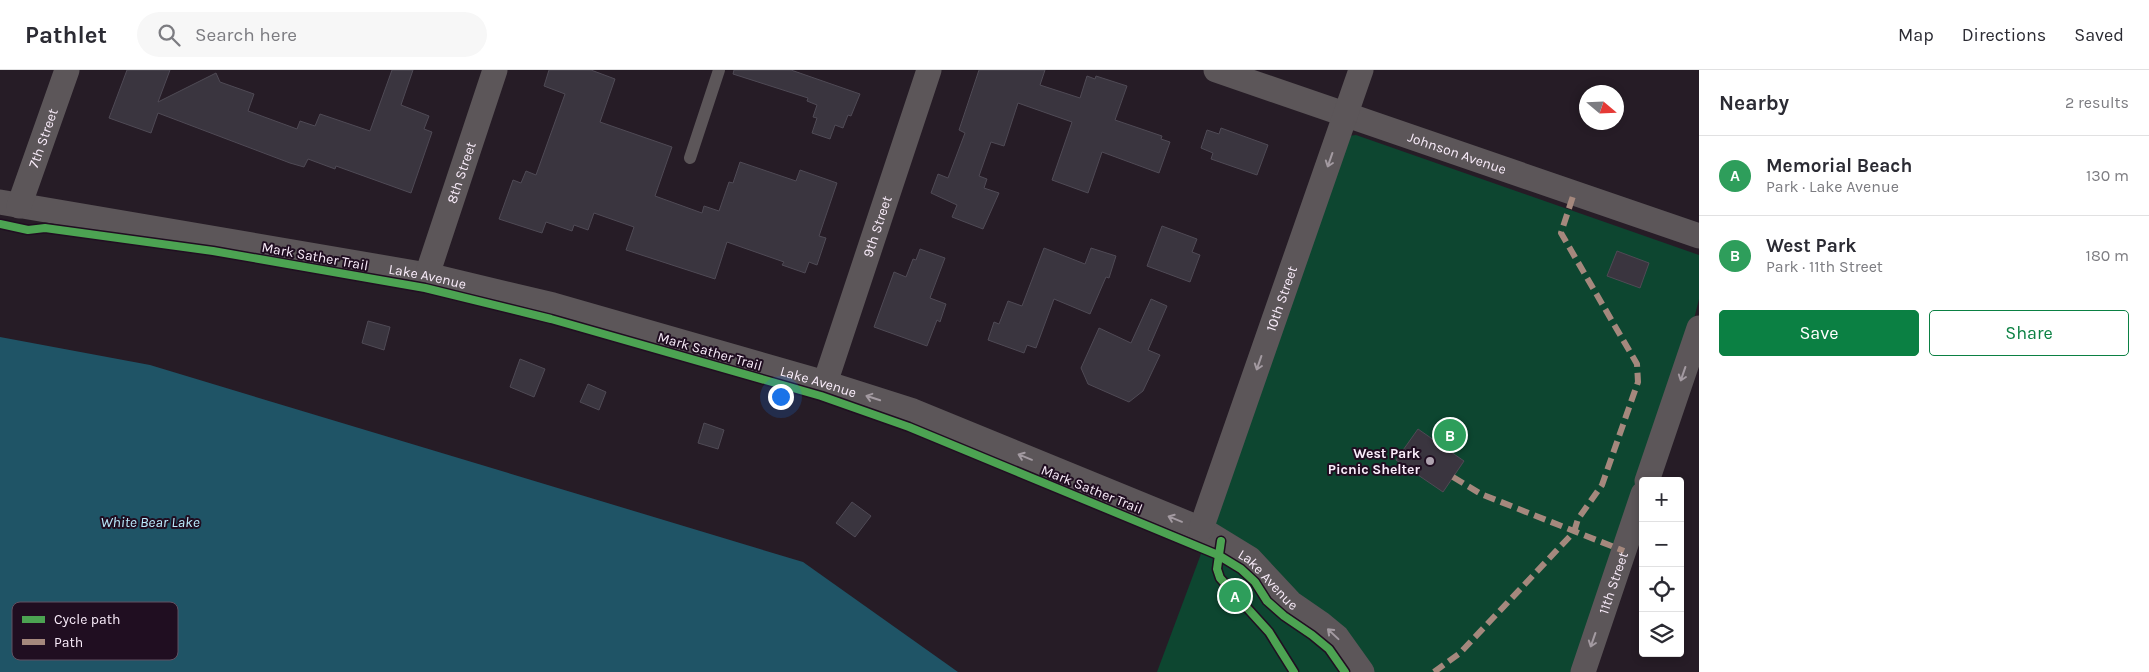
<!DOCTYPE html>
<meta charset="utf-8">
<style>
:root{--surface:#fff;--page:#f7f7f7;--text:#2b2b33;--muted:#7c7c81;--line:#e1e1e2;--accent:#0b8043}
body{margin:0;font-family:Karla,sans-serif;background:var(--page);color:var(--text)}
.controls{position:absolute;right:15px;bottom:15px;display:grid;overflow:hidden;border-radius:5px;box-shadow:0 2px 8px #0003}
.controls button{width:45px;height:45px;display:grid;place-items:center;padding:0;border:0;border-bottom:1px solid var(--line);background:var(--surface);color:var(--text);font:25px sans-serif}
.compass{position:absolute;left:1579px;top:15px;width:45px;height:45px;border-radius:50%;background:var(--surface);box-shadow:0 2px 8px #0003;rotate:109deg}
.you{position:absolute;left:780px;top:326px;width:18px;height:18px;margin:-12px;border:4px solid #fff;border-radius:50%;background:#1a73e8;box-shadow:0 0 0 8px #1a73e833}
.badge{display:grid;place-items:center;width:32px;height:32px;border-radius:50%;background:var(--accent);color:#fff;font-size:16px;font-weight:700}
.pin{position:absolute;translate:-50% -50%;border:2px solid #fff;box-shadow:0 1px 5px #0006}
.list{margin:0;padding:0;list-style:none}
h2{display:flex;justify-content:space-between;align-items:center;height:65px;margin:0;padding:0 20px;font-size:21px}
h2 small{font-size:16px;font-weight:400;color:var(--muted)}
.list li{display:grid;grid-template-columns:32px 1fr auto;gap:15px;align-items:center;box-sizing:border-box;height:80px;padding:0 20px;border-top:1px solid var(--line)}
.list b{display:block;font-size:19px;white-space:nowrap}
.list p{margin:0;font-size:16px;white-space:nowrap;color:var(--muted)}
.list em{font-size:16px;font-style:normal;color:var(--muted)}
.actions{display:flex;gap:10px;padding:15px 20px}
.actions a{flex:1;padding:11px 0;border:1px solid var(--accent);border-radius:5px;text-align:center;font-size:18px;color:var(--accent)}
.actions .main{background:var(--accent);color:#fff}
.icon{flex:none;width:28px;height:28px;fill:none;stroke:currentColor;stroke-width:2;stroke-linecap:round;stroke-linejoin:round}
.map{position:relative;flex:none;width:1699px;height:602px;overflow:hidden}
header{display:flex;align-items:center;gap:30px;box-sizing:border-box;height:70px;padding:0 25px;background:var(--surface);border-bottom:1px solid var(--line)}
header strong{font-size:24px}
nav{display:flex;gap:28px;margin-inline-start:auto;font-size:18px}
.search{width:350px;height:45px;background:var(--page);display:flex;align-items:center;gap:12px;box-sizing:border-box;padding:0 18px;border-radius:28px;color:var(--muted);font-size:19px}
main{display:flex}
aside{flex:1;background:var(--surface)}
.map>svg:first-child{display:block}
.green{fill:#0d4630}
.water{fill:#1f5466}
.building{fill:#3a353f;stroke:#4f4a55}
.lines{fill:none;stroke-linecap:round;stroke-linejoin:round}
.lane{stroke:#5c5659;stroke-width:12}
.street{stroke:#5c5659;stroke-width:25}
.quiet{stroke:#a5887d;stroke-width:6;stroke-dasharray:12 6;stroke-linecap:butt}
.cycleway-casing{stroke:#200e21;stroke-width:11}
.cycleway{stroke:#4ca352;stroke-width:8}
.oneway{stroke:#a39aa1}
.poi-dot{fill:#afa3b0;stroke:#200e21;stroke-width:2}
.labels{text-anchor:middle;stroke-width:4;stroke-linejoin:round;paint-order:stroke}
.street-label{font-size:14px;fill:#f9ecfa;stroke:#200e21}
.poi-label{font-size:14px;font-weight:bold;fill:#f9ecfa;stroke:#200e21;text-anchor:end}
.water-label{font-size:15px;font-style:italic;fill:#bbecfe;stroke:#200e21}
.key{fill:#200e21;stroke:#615162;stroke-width:1}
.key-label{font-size:14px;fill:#f9ecfa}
</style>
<header>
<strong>Pathlet</strong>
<div class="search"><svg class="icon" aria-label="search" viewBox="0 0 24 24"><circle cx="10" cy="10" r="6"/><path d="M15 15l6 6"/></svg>Search here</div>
<nav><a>Map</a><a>Directions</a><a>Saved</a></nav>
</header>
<main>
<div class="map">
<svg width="1699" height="602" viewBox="0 0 1699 602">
<rect width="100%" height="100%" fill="#261c26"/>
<!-- green -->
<path class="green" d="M1356,65L1699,185V229L1684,289L1575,602H1157L1217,441L1349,66Z"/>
<!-- water -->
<path class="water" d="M0,267L150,295L803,492L958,602H0Z"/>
<!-- building -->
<path class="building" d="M127,0H170L158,32L216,3L220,12L254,24L248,41L297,59L300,51L315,56L320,44L370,61L392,0H413L401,35L429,46L424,59L432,62L411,123L336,96L335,99L308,89L304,97L290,93L158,43L151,63L109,48Z
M549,0H591L615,9L600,52L672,77L655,126L702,143L704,136L719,141L729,112L733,113L740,92L796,111L800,100L837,113L819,166L826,168L817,195L809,192L805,203L782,195L784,192L727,172L715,209L626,180L634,157L594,143L588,160L574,155L572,161L546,152L542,163L499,149L513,110L521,113L526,101L536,105L565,24L544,16Z
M734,0H791L860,24L851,46L848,45L843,58L835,55L830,69L812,63L817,48L813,47L817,35L807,31L808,28L733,4Z
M979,0H1045L1040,15L1080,28L1087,6L1095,9L1096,6L1127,16L1115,50L1162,66L1161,69L1170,72L1159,103L1102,82L1088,123L1052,110L1072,52L1018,33L1004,76L991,72L979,106L987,109L984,118L999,123L983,159L952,147L957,135L931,123L938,104L948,108L965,63L959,60Z
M1221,58L1268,75L1257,105L1211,89L1213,83L1201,78L1207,60L1219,64Z
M1162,156L1197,169L1192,182L1200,185L1190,212L1147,196Z
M1044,178L1085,194L1091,178L1116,186L1109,208L1106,207L1090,244L1054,229L1036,278L1027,275L1024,283L988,270L994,252L999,254L1008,231L1022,236Z
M920,179L945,188L930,228L946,234L940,252L937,250L927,276L874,257L894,202L906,207L913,189L916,190Z
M1617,181L1649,193L1640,218L1607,206Z
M1151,229L1167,236L1148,280L1160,285L1143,321L1129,332L1088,314L1081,298L1099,258L1131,273Z
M368,251L390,257L384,280L362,273Z
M520,289L545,299L534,327L510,317Z
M588,314L606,322L599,340L580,332Z
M704,353L724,360L718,379L698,373Z
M1418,359L1464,391L1443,422L1396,390Z
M852,432L871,446L855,467L836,453Z"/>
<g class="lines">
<!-- lane -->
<path class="lane" d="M690,88L719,0"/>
<!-- street -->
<g class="street">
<path id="s1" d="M1216,0L1699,166"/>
<path id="s2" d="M0,132L427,205L553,235L825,313L913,341L1201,459L1250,489L1291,533L1320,553L1337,567L1362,602"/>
<path id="s3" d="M19,136L67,0"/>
<path id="s4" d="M427,205L495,0"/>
<path id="s5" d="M825,313L929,0"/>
<path d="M1647,411L1699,258"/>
<path id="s6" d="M1201,459L1361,0"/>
<path id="s7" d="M1583,602L1643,424"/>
</g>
<!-- quiet -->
<path class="quiet" d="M1453,407L1481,424L1624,481
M1434,602L1460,583L1574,462L1578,449L1602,415L1638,312L1637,294L1561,163L1574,123"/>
<!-- cycleway casing -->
<g class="cycleway-casing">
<path id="cycleway" d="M0,154L28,160L45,158L213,181L425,218L551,249L821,326L909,357L1218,485L1241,499L1255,512L1267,531L1284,546L1312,565L1329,579L1345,602
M1221,471L1217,499L1220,508L1269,562L1294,602"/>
</g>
<!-- cycleway -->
<use href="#cycleway" class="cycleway"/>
</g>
<!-- one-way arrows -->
<defs><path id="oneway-shaft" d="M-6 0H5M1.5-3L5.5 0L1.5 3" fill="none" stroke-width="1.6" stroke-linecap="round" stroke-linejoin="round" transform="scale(1.25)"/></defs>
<g class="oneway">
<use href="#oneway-shaft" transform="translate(1330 90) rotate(109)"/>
<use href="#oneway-shaft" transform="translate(1259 293) rotate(109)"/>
<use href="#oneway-shaft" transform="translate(1683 304) rotate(109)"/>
<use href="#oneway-shaft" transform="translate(873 328) rotate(-162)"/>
<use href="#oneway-shaft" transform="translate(1025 387) rotate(-158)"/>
<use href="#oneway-shaft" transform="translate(1175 449) rotate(-158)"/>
<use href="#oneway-shaft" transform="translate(1333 564) rotate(-137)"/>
<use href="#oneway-shaft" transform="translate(1593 570) rotate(109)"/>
</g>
<!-- markers -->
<circle class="poi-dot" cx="1430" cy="391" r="5"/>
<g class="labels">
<!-- street labels -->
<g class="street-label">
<text dy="5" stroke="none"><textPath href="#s3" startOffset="72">7th Street</textPath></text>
<text dy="5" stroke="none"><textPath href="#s1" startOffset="255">Johnson Avenue</textPath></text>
<text dy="5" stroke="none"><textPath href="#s4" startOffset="108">8th Street</textPath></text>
<text dy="5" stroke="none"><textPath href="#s5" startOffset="165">9th Street</textPath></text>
<text transform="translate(315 186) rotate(10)" y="5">Mark Sather Trail</text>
<text dy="5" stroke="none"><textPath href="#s2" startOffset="434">Lake Avenue</textPath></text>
<text dy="5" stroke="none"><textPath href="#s6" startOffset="244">10th Street</textPath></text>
<text transform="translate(710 281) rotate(16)" y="5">Mark Sather Trail</text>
<text dy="5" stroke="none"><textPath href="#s2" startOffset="839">Lake Avenue</textPath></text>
<text transform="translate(1092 419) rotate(22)" y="5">Mark Sather Trail</text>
<text dy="5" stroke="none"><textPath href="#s2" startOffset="1334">Lake Avenue</textPath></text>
<text dy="5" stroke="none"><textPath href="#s7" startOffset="94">11th Street</textPath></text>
</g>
<!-- poi labels -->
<g class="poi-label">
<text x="1420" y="388">West Park<tspan x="1420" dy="16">Picnic Shelter</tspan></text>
</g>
<!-- water labels -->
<g class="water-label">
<text x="150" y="457">White Bear Lake</text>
</g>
</g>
<!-- legend -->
<rect x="12" y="532" width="166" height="58" rx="8" class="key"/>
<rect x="22" y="546" width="23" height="7" fill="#4ca352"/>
<rect x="22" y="569" width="23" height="6" fill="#a5887d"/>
<g class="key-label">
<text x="54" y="554">Cycle path</text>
<text x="54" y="577">Path</text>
</g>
</svg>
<div class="controls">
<button>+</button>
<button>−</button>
<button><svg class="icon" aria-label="locate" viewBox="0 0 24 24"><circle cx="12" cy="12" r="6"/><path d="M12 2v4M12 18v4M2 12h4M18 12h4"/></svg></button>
<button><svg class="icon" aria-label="layers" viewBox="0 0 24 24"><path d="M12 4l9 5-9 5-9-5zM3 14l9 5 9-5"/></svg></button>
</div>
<svg class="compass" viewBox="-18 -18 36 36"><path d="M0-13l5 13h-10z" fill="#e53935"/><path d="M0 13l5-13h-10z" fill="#7c7c81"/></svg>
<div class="you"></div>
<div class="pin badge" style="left:1235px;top:526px;background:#2e9e5b">A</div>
<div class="pin badge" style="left:1450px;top:365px;background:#2e9e5b">B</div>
</div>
<aside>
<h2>Nearby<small>2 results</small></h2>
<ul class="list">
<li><span class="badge" style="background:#2e9e5b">A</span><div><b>Memorial Beach</b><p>Park · Lake Avenue</p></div><em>130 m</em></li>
<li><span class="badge" style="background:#2e9e5b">B</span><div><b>West Park</b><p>Park · 11th Street</p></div><em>180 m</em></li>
</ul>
<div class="actions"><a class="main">Save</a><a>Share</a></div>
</aside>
</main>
